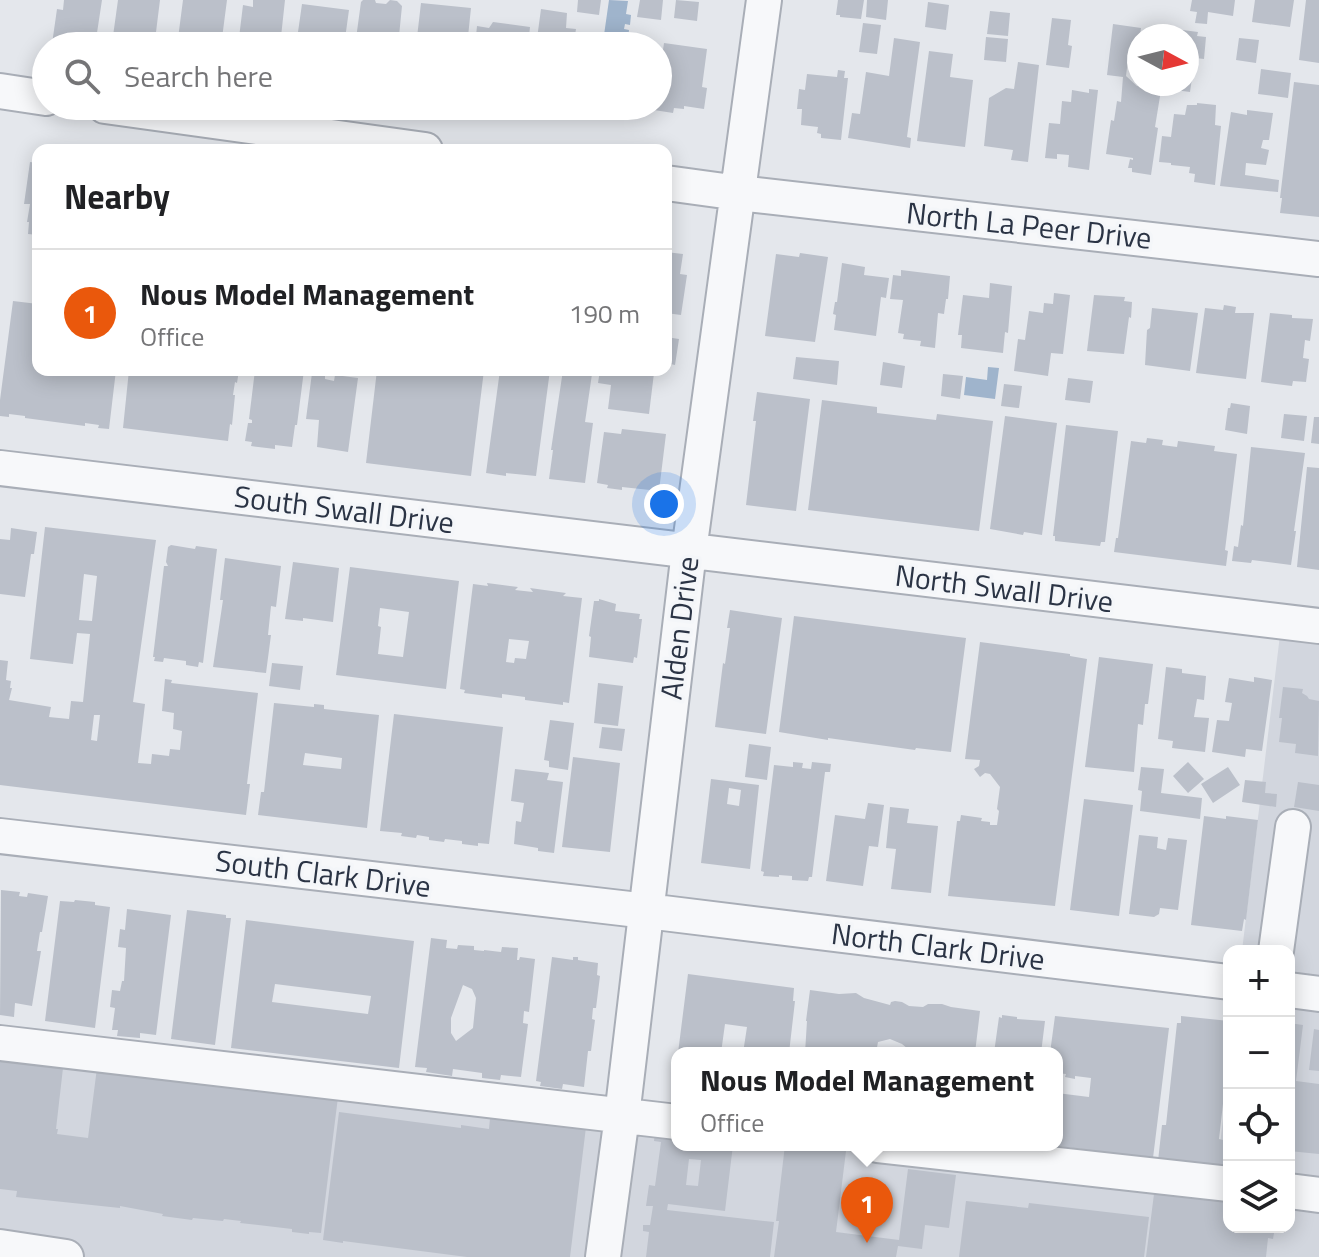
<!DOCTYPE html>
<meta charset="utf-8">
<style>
:root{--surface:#fff;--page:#f2f2f2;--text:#202124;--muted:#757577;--line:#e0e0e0;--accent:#ea580c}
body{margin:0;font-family:"Titillium Web",sans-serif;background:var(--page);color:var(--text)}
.controls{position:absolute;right:24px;bottom:24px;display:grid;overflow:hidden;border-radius:16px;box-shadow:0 4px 20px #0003}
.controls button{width:72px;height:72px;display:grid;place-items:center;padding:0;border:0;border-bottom:2px solid var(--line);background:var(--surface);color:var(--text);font:40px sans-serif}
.compass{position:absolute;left:1127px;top:24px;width:72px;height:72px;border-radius:50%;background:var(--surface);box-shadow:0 4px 20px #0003;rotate:97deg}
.you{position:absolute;left:664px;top:504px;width:28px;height:28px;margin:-20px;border:6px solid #fff;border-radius:50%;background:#1a73e8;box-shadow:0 0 0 12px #1a73e833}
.badge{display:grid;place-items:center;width:52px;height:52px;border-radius:50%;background:var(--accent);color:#fff;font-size:26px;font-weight:700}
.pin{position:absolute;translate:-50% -66px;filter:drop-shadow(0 2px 4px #0008)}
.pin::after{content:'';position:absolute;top:42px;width:28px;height:24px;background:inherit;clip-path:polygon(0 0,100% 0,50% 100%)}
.popup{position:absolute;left:671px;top:1047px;width:392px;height:104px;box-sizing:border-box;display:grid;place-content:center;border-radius:16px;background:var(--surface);filter:drop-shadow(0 2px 6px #0005);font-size:26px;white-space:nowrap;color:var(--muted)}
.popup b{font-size:30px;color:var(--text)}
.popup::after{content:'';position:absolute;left:50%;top:100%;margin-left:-16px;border:16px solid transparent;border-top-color:var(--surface)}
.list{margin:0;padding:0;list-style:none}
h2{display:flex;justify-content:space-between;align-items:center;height:104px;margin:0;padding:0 32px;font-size:34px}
h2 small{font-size:26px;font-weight:400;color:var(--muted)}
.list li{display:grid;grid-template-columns:52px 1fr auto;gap:24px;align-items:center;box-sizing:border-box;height:128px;padding:0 32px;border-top:2px solid var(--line)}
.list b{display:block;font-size:30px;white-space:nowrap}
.list p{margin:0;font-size:26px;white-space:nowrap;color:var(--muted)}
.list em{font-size:26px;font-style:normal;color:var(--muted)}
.icon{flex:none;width:44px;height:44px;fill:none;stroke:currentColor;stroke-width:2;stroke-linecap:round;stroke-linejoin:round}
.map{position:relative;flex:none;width:1319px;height:1257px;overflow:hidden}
.search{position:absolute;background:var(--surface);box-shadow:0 4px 20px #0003;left:32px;top:32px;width:640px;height:88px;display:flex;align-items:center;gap:20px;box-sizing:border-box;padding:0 28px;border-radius:44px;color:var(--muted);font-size:30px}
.panel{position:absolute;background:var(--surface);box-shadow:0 4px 20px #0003;left:32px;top:144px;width:640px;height:232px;border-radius:16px}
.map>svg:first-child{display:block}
.built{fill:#d2d6de}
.water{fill:#9fb4cc}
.building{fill:#bbc0ca;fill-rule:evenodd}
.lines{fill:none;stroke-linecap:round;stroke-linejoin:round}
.minor-casing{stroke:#a9aeb7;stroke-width:38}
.minor{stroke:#f7f8fa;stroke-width:34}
.labels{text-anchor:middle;stroke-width:7;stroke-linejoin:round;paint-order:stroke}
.street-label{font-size:30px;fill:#2b3445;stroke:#f4f6f9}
</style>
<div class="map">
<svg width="1319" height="1257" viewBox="0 0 1319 1257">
<rect width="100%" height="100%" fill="#e4e7ec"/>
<!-- built -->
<path class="built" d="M1283,610L1319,617V1257H0V1025L677,1106V1145H1000L1217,1171L1229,1066V1227H1289V951H1242Z"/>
<!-- water -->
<path class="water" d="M609,0L628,1L626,14L631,15L630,25L625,24L624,29L629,30L628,39L604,35Z
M988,367L999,368L995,399L964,395L966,377L987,380Z"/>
<!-- building -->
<path class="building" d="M64,0H102L95,46H68L52,44L57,9L63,10Z
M118,0H160L155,40H158L157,46H110L111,36H113Z
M183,0H227L221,46H177Z
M253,0H285L280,46H238L243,5L253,7Z
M363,0H375L376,3L386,4L390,0L397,1L402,6L398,46H355L361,2Z
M578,0H601L599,15L577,12Z
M640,0H663L661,20L637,17Z
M676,0L699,2L697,21L674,18Z
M838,0H864L861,19L840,17V15H836Z
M867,0H888L886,20L866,17Z
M1192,0H1235L1233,16L1208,12L1207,24L1195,23L1197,12L1190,11Z
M1255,0H1294L1290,27L1252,22Z
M1306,0H1319V63L1299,60Z
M928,2L949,5L946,30L925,27Z
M421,3L471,8L467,46H416Z
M302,4L349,10L344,46H296Z
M541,9L567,13L566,28L576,29L574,42L583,43V46H536Z
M990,11L1010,13L1008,36L987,34Z
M1052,18L1071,20L1068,45L1072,46L1069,68L1046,65Z
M493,22L530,27L528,46H475L477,26L489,28Z
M863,23L881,25L877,54L859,52Z
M1113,24L1141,28L1138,52L1129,51L1126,76L1137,86L1146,87V84H1162L1155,127L1158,128L1151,175L1132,172V168H1128L1130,159L1133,160V158L1106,154L1111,120L1114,121L1117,101L1121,102L1123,77L1107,75Z
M1175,29L1198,32L1197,36L1206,37L1204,59L1187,57V36H1174Z
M604,36L617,38L616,46H602Z
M986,37L1008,39L1006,62L984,60Z
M894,38L920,42L907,137L911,138L910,148L848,138L852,113L860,114L866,72L889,76Z
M1239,38L1259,40L1256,63L1236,60Z
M664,43L707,49L702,87L707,88L704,109L684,106V109L674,108L673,113L654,110L655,106H658V84Z
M929,51L953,54L950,77L973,80L965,147L917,141Z
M1018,62L1039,65L1028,162L1011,160L1013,150L984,146L989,98L1006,88L1014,89Z
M1187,63L1194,64L1190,92L1168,89V84H1187Z
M1261,69L1291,73L1288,98L1258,94Z
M838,70L845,71L844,78H848L841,140L821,138V134L817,133L818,127L801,125L802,109H797L799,89L805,90L807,74L837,77Z
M1294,82L1319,85V217L1280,213L1282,198H1280Z
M1089,89L1098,90L1089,170L1068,167L1069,155L1057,154V159L1045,158L1049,123L1060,124L1062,101L1071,102L1072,90L1089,93Z
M1197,103L1216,105L1215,125L1221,126L1215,185L1194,182L1195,174L1189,173L1190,167L1171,165V163L1159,162L1162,136L1171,137L1174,114L1185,115L1187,105H1197Z
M1247,110L1273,113L1269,140H1263L1261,148L1269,150L1266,165L1246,163L1245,175L1279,180L1278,192L1220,186L1231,112L1247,115Z
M30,162L38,163V235L28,234L29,222H27L30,204H24Z
M666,252L683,254L680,274L687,275L681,315L666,313Z
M800,253L828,257L815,342L765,336L776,254L799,257Z
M842,263L865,267L864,275L889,278L886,298L881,297L876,336L834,330L836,315L833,314L835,302H837Z
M901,270L950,276L948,299H946L944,314L938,313L935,348L920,346L921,341L903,339L904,334L898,333L903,300L890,299L893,275L901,276Z
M990,283L1012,286L1008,333L1005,332L1003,353L961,348L962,335H958L963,295L989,298Z
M1054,293L1070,295L1063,354L1051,353L1048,376L1014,371L1018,339L1025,340L1029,311L1043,313L1044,303L1053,304Z
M1094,295L1125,297L1124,301L1132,302L1131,318L1129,317L1124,354L1087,351Z
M13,301L38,304V370H116L109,429L98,428L99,425L85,423V426L25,418V416L9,414V417L0,416V400Z
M1224,305L1236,307L1235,313H1254L1246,379L1196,373L1205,308L1223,310Z
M1152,308L1198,313L1190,371L1145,365L1147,330L1150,328Z
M1270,313L1292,315V318L1313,319L1310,341L1305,340L1303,358L1309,359L1306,382L1293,381L1292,386L1261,382Z
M666,337L679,339L675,365L666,363Z
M796,357L839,361L837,385L793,379Z
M883,362L905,366L902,388L880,385Z
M129,370H239L237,383L235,382L233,395H235L232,425L230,424L228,441L123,428Z
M255,370H304L297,425H295L292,447L275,445V449L251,446L252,442L245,441L248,423H252V420L249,419Z
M377,370H484L471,476L366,463Z
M500,370H550L536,476L506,473V476L486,473Z
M563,370L592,374L585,422L593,423L585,483L549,479L553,450H551Z
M600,370H652L651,373H654L649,414L608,409L611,385L598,383Z
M312,373L325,375V379L334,381L335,375L358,378L348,452L317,447L319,420L306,419Z
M943,374L963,376L960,399L941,396Z
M1068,378L1093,381L1090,403L1065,400Z
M1004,384L1022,386L1019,408L1001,406Z
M757,392L810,399L796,511L746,505L756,421H753Z
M822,400L877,407V413L936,420L937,414L993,421L979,531L808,510Z
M1231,403L1250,406L1247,434L1225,430L1228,408H1230Z
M1284,414L1307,416L1304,441L1281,438Z
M1005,416L1057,423L1042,535L1024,532L1023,535L990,529Z
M1314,417H1319V444L1311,443Z
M1066,425L1118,431L1105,542H1101L1100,546L1055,541V536H1053Z
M622,429L666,434L659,491L622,487V490L607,488L608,485L597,483L604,432L621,434Z
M1147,438L1163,440L1162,445L1177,447L1178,441L1215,446L1214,451L1237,454L1225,550L1228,551L1226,566L1114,552L1116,538H1118L1131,441L1146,443Z
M1251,447L1305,453L1294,531H1296L1291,565L1252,560L1251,563L1232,561L1234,546L1238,547L1241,525L1243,526Z
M1307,467L1319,468V570L1297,567Z
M45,527L156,540L133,702L145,704L138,763L151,764L152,754L169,756L170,749L180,750L182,731L173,729L174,713L162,711L165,679L172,680L171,683L258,693L247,784H250L246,815L0,785V660L8,661L6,680L11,681L10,688H12L9,700L51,707L49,717L69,719L71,701L83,702L90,634L77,633L73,664L30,659ZM84,574L97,576L92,621L79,620ZM94,715H100L97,741L91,740Z
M11,528L37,532L34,554H31L25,597L0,594V539L10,540Z
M171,545L195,549L196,546L217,549L203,663L199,662L198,667L186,665V661L164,658L163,662L154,661L155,657H153L164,566H168L166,562L168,547Z
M225,558L281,566L276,607L271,606L268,635H271L266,673L213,667L223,600H220Z
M293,562L339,568L333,622L303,618V621L285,619Z
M350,567L459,581L446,689L336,675ZM380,608L409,612L403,657L378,654L381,627L378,626Z
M487,583L518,587L515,590L533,592L530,588L566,593L563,596L582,598L569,703L563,702V705L525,700V697L502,694V698L464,693L465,690L460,689L473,584L488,586ZM509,639L529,641L526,659L515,658L514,663L506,662Z
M599,599L616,604L615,611L640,614L639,619H642L637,658L634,657L633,663L589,657L591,637L589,636L594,601H599Z
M730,610L782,618L766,734L715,727L723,663L725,664L730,628H727Z
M794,616L966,638L951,752L916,748L915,750L828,738V740L779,732Z
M980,642L1070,654V656L1087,659L1055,906L948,896L957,821H960L961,815L982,818L981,821L990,822V825H997L999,811L997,809L1000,787L990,774L985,773L980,777L974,769L979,766L980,760L965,759Z
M1099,657L1153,664L1148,704H1145L1143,725L1138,724L1134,772L1085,767Z
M272,663L303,666L300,690L269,686Z
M1166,667L1182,669V673L1206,676L1204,700L1197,699L1194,717L1209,718L1205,752L1172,748L1173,741L1158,739Z
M1254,677L1272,680L1262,751L1246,749L1245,757L1212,752L1217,720L1229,721L1232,703L1225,702L1229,678L1254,682Z
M598,683L623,686L618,726L594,723Z
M1283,687L1303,689L1302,693L1307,696L1309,699L1319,701L1318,756L1295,753L1296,744L1279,742L1282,718H1279Z
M274,703L314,707V704L324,705V709L379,715L367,828L258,815L261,792H264ZM305,753L342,758L341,769L303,765Z
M394,714L503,727L489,844L478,843V846L462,844V841L445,839L444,842L429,840V837L417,835L416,838L401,836L402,833L380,831Z
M550,720L574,723L568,770L549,767V761L544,760Z
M602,727L625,729L622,751L599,748Z
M749,744L771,747L767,780L745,777Z
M573,757L620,763L610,852L562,847Z
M793,762L803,763L802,768L811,769L812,762L831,764L830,772H825L812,877H809L808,881L792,880V876L779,875V877L763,876L764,872L761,871L774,765L793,767Z
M1188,762L1204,779L1188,793L1173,776Z
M1141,767L1164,769L1161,793L1202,798L1200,819L1140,811L1142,791L1138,790Z
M1228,767L1240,785L1213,803L1201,784Z
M515,769L549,773L547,780L563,782L554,853L538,851V848L514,844L516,821L521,822L524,803L511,801Z
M711,779L759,785L750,869L701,863ZM729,788L741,790L739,806L727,804Z
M1245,780L1266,782L1265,793L1277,794L1276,807L1242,802Z
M1298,782L1319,785V811L1294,807Z
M1084,799L1133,805L1119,916L1070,910Z
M868,803L884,805L878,847L869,846L863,886L826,881L835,815L865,819Z
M890,807L909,809L907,823L938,826L931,893L891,889L896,849L886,848Z
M1204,816L1226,819V816L1258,820L1246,920L1244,919L1242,931L1191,925Z
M1139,835L1158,837L1157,848L1166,850L1168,838L1187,840L1178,910L1160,908L1159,914L1154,917L1129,914Z
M1,890L20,892L19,896L27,897L28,893L48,896L42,932H40L37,951H41L32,1006L15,1003L14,1017L0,1015Z
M75,900L95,902V905L110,907L95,1028L45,1021L60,901L74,902Z
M127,909L171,915L156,1035L140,1033V1038L117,1036L118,1030H112L115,1008L110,1007L112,990L120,991L122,981H124L126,948L118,947L120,929L125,930Z
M187,910L226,915V918H231L215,1045L171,1039Z
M246,920L414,941L399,1068L231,1048ZM275,984L371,996L368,1014L272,1002Z
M431,938L447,940L446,948L457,949L458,945L474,946V950L484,951V950L501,952L502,947L518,948L517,960H519L520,957L535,959L529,1012L524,1011L523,1023L528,1024L521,1077L501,1075L500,1080L482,1078V1073L453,1069L452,1076L426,1072L427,1068L415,1067ZM463,985L472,989L476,998L473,1028L456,1041L451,1033V1018Z
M552,957L573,960V957H578V960L598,963L597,975L600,976L596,1008H593L592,1019L595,1020L591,1051H588L584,1087L563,1084L562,1089L540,1086L541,1082L536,1081Z
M688,974L794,988L793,1001H795L789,1053H743L747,1027L725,1024L721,1053H678Z
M810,990L839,994L856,993L864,998L890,1005L891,1002L895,1001L902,1002L909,1006L923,1007L928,1004H942L951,1007L980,1011L975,1053H909L908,1049L902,1044L890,1039L878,1042L876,1053H805L807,1021H806Z
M1002,1015L1017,1017V1019L1045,1021L1041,1053H994L999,1017L1002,1018Z
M1055,1016L1169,1028L1153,1158L1057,1146V1093L1089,1097L1091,1078L1075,1076V1079L1065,1077L1066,1074L1057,1073V1053H1050Z
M1181,1016L1229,1021V1051L1219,1139L1223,1140L1227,1107H1229V1173L1158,1161L1162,1125H1166L1177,1023H1181Z
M1289,1023L1303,1025L1296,1081L1319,1084V1154L1289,1151Z
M1314,1029L1319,1030V1071L1309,1070Z
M0,1049L35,1053L34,1064L63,1068L56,1129H58L57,1134L88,1138L98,1060L339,1089L321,1233L309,1232V1234L292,1232V1229L240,1223L241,1221L224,1219L223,1221L193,1218L192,1220L162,1216L163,1214L120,1206V1208L16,1197L17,1191L0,1189Z
M491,1108L587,1119L570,1257H467L343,1241V1243L323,1240L339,1112L461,1128V1125L489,1129Z
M677,1131V1145H733L725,1211L668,1204L667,1210L774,1222L770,1257H646L649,1232L643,1231V1225H650L653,1206H646L649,1185L655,1186L661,1142L654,1141L655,1132ZM689,1159L701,1160L698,1186L686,1185Z
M785,1145H800L846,1151L836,1232L899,1240L908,1169L956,1175L949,1228L925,1225L922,1249L898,1246L896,1257H774L779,1221H776Z
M1155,1186L1229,1195V1227H1275L1273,1239L1268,1238L1266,1257H1146Z
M966,1201L1028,1208L1029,1203L1149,1217L1144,1257H959Z"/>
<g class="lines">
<!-- minor casing -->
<g class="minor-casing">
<path id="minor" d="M0,91L46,98
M105,106L425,150
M666,183L739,193L1319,259
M0,468L1319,626
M0,836L647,911L1229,982
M1276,951L1293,827
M1289,990L1319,994
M0,1043L677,1122
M878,1145L1229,1184
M1289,1191L1319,1195
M0,1247L66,1257
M603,1257L622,1116L689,551L764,0"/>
</g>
<!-- minor -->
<use href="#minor" class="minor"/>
</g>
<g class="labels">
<!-- street labels -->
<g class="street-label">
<text transform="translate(1029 226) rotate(6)" y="10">North La Peer Drive</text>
<text transform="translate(344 510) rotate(7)" y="10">South Swall Drive</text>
<text transform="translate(1004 589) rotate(7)" y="10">North Swall Drive</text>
<text transform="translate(680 628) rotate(-83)" y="10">Alden Drive</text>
<text transform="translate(323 874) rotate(7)" y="10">South Clark Drive</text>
<text transform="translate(938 947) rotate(7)" y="10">North Clark Drive</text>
</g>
</g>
</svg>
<div class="controls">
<button>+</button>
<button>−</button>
<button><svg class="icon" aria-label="locate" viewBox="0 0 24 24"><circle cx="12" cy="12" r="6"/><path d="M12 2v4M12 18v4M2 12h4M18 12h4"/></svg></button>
<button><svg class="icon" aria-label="layers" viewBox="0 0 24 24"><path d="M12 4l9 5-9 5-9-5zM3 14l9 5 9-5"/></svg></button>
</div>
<svg class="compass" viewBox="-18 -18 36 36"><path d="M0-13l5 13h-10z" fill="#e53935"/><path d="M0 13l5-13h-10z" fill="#757577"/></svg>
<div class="you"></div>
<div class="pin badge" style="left:867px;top:1243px">1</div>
<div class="popup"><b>Nous Model Management</b>Office</div>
<div class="search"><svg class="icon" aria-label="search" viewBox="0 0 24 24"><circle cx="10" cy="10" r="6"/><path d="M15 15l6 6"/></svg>Search here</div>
<section class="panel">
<h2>Nearby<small></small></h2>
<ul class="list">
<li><span class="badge">1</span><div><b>Nous Model Management</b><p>Office</p></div><em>190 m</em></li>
</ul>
</section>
</div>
